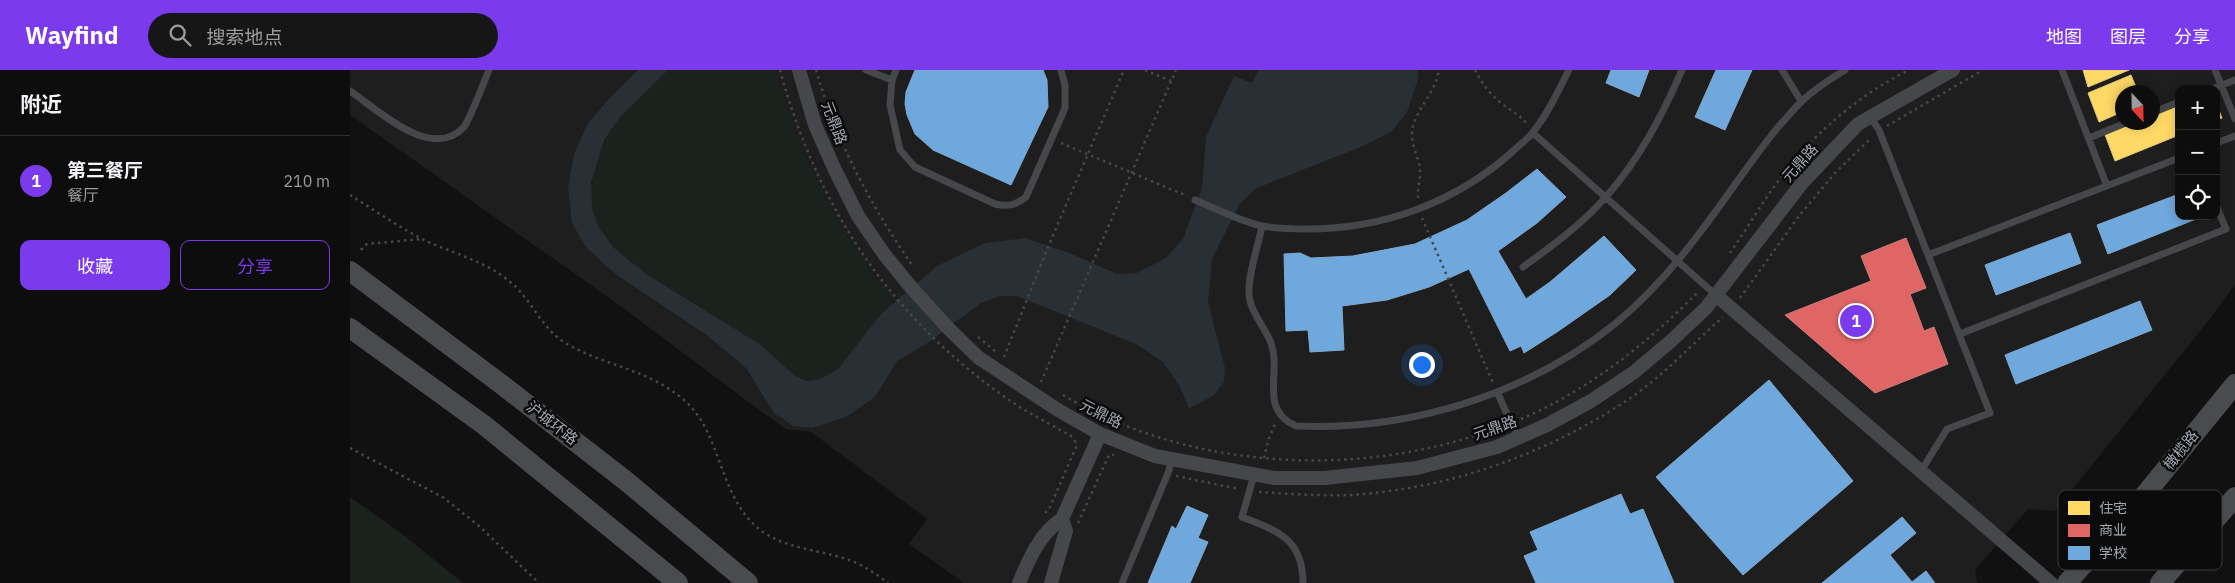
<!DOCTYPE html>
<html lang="zh">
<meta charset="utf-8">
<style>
:root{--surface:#0d0d0d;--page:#161616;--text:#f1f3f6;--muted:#9a9c9d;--line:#2d2d2e;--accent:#7c3aed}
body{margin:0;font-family:"IBM Plex Sans","Noto Sans SC",sans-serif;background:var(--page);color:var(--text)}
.controls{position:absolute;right:15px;top:15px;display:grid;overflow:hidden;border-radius:10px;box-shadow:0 2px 12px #0003}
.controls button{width:45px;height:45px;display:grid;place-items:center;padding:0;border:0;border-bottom:1px solid var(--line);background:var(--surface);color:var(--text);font:25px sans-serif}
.compass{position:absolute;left:1765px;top:15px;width:45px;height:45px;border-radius:50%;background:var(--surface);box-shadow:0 2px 12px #0003;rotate:158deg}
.you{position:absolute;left:1071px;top:294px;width:18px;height:18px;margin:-12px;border:4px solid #fff;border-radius:50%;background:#1a73e8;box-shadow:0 0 0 8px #1a73e833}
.badge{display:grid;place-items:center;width:32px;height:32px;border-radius:50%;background:var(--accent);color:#fff;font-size:16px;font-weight:700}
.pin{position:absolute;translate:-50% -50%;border:2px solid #fff;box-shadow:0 1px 5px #0006}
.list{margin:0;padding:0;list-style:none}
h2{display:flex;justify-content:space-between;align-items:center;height:65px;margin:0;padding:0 20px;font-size:21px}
h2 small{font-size:16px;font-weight:400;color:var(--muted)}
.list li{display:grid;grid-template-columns:32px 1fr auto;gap:15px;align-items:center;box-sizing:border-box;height:90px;padding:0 20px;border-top:1px solid var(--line)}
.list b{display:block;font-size:19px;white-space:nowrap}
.list p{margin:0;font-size:16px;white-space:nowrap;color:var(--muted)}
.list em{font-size:16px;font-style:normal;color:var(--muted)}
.actions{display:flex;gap:10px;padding:15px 20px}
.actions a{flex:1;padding:11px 0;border:1px solid var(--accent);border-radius:10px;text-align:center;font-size:18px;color:var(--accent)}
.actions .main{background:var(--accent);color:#fff}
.icon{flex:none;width:28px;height:28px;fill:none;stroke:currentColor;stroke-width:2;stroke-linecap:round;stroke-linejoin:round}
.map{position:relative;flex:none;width:1885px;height:513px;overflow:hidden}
header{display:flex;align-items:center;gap:30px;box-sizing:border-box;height:70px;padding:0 25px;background:var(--accent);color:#fff}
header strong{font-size:24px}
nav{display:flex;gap:28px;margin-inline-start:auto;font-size:18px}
.search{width:350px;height:45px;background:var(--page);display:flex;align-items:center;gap:12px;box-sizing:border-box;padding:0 18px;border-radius:28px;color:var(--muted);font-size:19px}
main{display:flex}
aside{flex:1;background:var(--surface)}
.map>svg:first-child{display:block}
.built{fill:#1e1e1f;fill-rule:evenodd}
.green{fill:#1b211c}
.water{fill:#293035}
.homes{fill:#ffd966;stroke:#e3ca7c}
.shops{fill:#e06666;stroke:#ce7a7c}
.schools{fill:#6fa8dc;stroke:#7fa8cf}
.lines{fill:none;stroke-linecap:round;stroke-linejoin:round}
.path{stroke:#47484b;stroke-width:2.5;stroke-dasharray:2.5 4;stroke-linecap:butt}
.lane{stroke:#45474a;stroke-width:7}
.street{stroke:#45474a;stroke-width:14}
.secondary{stroke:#494b4e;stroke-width:20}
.labels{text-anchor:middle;stroke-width:5;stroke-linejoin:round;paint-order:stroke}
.street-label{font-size:15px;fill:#a3a8b1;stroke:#0b0b0c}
.key{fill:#0b0b0c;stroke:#393a3e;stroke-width:1}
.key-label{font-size:14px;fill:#a3a8b1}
</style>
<header>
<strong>Wayfind</strong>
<div class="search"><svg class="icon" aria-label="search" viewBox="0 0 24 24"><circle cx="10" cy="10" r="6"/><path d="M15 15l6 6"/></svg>搜索地点</div>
<nav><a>地图</a><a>图层</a><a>分享</a></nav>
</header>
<main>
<aside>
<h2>附近<small></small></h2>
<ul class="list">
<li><span class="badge">1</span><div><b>第三餐厅</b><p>餐厅</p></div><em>210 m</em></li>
</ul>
<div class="actions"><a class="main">收藏</a><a>分享</a></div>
</aside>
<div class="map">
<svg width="1885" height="513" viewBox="0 0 1885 513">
<rect width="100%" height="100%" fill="#111"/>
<!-- built -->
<path class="built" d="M0,0H1885V214L1859,250L1705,441L1678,439L1625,500L1627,513H614L559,474L577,449L461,362L436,359L413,343L276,240L0,45ZM1829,19H1866V146H1829ZM1772,22H1802V52H1772Z"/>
<!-- green -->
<path class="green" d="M318,0H426C451,90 487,159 544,233C522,252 496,301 471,309C462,311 453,310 445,306C433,299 421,282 408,273C380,256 352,239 324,221C303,208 280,195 263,177C253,167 244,151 242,137C236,74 277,40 318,0Z
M0,427L51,463L113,513H0Z"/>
<!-- water -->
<path class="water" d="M288,0H318L270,47L254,70L241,113L242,139L249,158L263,177L296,204L411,275L444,305L457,311L471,309L489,298L531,244L587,196L635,173L675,168L717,182L767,204L787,203L816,188L833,169L852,118L856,67L884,6L902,13L909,0H1068V9L1057,42L1041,62L1013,76L907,118L890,133L862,189L858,232L875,298L874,312L863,326L839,338L829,315L813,292L786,274L667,226H650L631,233L576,274L547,291L525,327L496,347L462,358L443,356L424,343L396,298L358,266L264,203L236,177L222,153L218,118L224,84L238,53L260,28Z"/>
<!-- homes -->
<path class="homes" d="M1733,0H1779L1738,17Z
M1781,5L1788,22H1772V42L1749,52L1738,23Z
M1829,32V65L1765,91L1754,62L1778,52H1802V43Z
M1866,33L1872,48L1866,50Z"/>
<!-- shops -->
<path class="shops" d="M1556,168L1576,218L1560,224L1574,261L1584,257L1598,294L1525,323L1435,245L1521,211L1511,186Z"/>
<!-- schools -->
<path class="schools" d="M565,0H693L697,10L698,37L661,115L583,80L565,64L557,45L555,34L556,22Z
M1261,0H1299L1289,27L1256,13Z
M1366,0H1402L1375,60L1345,47Z
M1187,99L1216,127L1187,153L1148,181L1176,229L1200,212L1254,166L1286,200L1260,225L1207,262L1174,283L1171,276L1160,281L1119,199L1079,217L1037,230L992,236L994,280L960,282L958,260L936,261L934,184L950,183L961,188L1003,186L1065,174L1117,150L1156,123Z
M1829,124V146L1851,147L1758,184L1747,155Z
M1720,163L1731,193L1646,225L1635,195Z
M1790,231L1802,260L1666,314L1655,285Z
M1419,310L1503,411L1393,505L1306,407Z
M1271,424L1280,444L1293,439L1324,513H1186L1174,486L1188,480L1180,462Z
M837,436L858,445L848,468L858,472L840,513H798L822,456L826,459Z
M1552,447L1566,463L1540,485L1562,512L1576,501L1585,513H1472Z"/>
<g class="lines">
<!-- path -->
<path class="path" d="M430,0C468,139 540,247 659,330C678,343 700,354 721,366L725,371L726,377L700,437L695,443
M466,0C486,71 520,134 562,195
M795,0L821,11
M1125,0C1132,14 1142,27 1155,36C1163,42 1171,46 1177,54
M1537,56L1633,0
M711,73L837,126
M0,125C24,140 49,157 74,170C102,183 135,191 159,211C182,229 191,259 217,274C257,297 299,299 335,331C373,364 368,430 413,462C440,480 473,480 502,491C514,496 528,505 538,513
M1068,128C1067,118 1071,106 1070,97C1067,84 1059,70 1063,56C1069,36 1086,21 1089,0
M1072,148L1143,313
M11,180L17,174L71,169
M1380,183C1400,154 1418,122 1441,95C1472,56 1515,22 1559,0
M1390,228L1449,146L1486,102L1521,68
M628,267L645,281
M654,287L701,170L774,0
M691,312L826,0
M713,325C841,401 1013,410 1152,356
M1171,349C1237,321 1298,273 1348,222
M0,378L94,428L129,456L189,513
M914,388L918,371L925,354
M826,406L889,419
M909,422C939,424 970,426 1000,425C1098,419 1194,385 1276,331C1312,307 1341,275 1373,247
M728,453L759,385H764"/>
<!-- lane -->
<path class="lane" d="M516,0L542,10
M546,0L542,10L540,35L550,80L565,97L645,134C658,137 666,135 676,127L715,38V15L711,0
M1432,0L1451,31
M1712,0L1757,116
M1865,0L1885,49
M1862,19L1885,10
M0,21C28,40 82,92 114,57C120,49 134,12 139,0
M1802,43L1829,32
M1520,47L1529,60L1640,343L1597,359L1571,401
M1183,63L1367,226
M1739,68L1778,52
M1866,73L1885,66
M845,130C867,139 889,151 912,156C927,159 942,159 957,159C1033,159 1104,133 1161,83C1168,76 1177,70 1183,62C1198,44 1208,21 1219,0
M912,156C908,177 898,204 899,224C900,242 915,257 921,273C932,303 908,339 946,356C1059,361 1177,325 1266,253C1297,227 1324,197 1348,165C1376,129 1400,91 1429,56C1437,48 1444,38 1452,31C1465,19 1480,9 1495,0
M1578,185L1829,88
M1173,197C1202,176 1231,155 1255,128C1289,90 1312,46 1332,0
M1610,264L1876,159L1866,135
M1147,322L1168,368
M904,405L892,447C928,461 953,469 953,513
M772,513L818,403L822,389"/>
<!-- street -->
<path class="street" d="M449,0L465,55L484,98L508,146L534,184L560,216L599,259L629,288L708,340L750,364L805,386L924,408H975L1067,398L1147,377L1197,355L1241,331L1283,303L1321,271L1356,238L1452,113L1508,54L1603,0
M1367,226L1701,513
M669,513C679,489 690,463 712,449L750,364
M701,513L716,461L712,449"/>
<!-- secondary -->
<path class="secondary" d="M0,201L151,314L276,411L398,513
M0,258L134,355L328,513
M1717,513L1797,422L1885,314
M1810,513L1885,427"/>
</g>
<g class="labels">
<!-- street labels -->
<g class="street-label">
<text transform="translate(484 53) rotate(69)" y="5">元鼎路</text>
<text transform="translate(1450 93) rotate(-48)" y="5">元鼎路</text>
<text transform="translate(751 344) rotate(27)" y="5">元鼎路</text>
<text transform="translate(202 353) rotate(38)" y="5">沪城环路</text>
<text transform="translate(1145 358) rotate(-19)" y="5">元鼎路</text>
<text transform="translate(1831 380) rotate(-51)" y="5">橄榄路</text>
</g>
</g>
<!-- legend -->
<rect x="1708" y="420" width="164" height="80" rx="8" class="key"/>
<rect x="1718" y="431" width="22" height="14" fill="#ffd966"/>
<rect x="1718" y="454" width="22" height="13" fill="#e06666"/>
<rect x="1718" y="476" width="22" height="14" fill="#6fa8dc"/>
<g class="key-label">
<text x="1749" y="443">住宅</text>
<text x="1749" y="465">商业</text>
<text x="1749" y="488">学校</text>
</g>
</svg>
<div class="controls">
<button>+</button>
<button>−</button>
<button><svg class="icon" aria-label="locate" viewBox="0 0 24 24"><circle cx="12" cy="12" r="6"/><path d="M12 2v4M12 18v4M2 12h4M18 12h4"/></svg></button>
</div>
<svg class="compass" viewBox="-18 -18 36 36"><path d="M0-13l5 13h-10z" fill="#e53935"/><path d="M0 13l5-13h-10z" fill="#9a9c9d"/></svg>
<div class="you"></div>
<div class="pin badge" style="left:1506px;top:251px">1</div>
</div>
</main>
